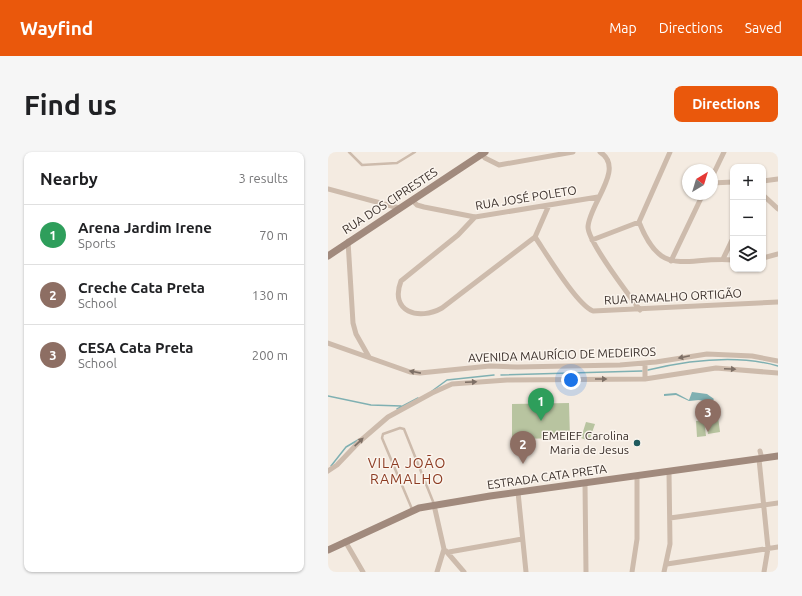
<!DOCTYPE html>
<meta charset="utf-8">
<style>
:root{--surface:#fff;--page:#f6f6f6;--text:#202124;--muted:#757577;--line:#e0e0e0;--accent:#ea580c}
body{margin:0;font-family:Ubuntu,sans-serif;background:var(--page);color:var(--text)}
.controls{position:absolute;right:12px;top:12px;display:grid;overflow:hidden;border-radius:8px;box-shadow:0 1px 3px #0004}
.controls button{width:36px;height:36px;display:grid;place-items:center;padding:0;border:0;border-bottom:1px solid var(--line);background:var(--surface);color:var(--text);font:20px sans-serif}
.compass{position:absolute;left:354px;top:12px;width:36px;height:36px;border-radius:50%;background:var(--surface);box-shadow:0 1px 3px #0004;rotate:38deg}
.you{position:absolute;left:243px;top:228px;width:14px;height:14px;margin:-10px;border:3px solid #fff;border-radius:50%;background:#1a73e8;box-shadow:0 0 0 6px #1a73e833}
.badge{display:grid;place-items:center;width:26px;height:26px;border-radius:50%;background:var(--accent);color:#fff;font-size:13px;font-weight:700}
.pin{position:absolute;translate:-50% -33px;filter:drop-shadow(0 1px 2px #0008)}
.pin::after{content:'';position:absolute;top:21px;width:14px;height:12px;background:inherit;clip-path:polygon(0 0,100% 0,50% 100%)}
.list{margin:0;padding:0;list-style:none}
h2{display:flex;justify-content:space-between;align-items:center;height:52px;margin:0;padding:0 16px;font-size:17px}
h2 small{font-size:13px;font-weight:400;color:var(--muted)}
.list li{display:grid;grid-template-columns:26px 1fr auto;gap:12px;align-items:center;box-sizing:border-box;height:60px;padding:0 16px;border-top:1px solid var(--line)}
.list b{display:block;font-size:15px;white-space:nowrap}
.list p{margin:0;font-size:13px;white-space:nowrap;color:var(--muted)}
.list em{font-size:13px;font-style:normal;color:var(--muted)}
.icon{flex:none;width:22px;height:22px;fill:none;stroke:currentColor;stroke-width:2;stroke-linecap:round;stroke-linejoin:round}
.map{position:relative;flex:none;width:450px;height:420px;overflow:hidden;border-radius:8px}
header{display:flex;align-items:center;gap:24px;box-sizing:border-box;height:56px;padding:0 20px;background:var(--accent);color:#fff}
header strong{font-size:19px}
nav{display:flex;gap:22px;margin-inline-start:auto;font-size:14px}
.intro{display:flex;align-items:center;justify-content:space-between;box-sizing:border-box;height:96px;padding:0 24px}
h1{margin:0;font-size:28px}
.button{padding:10px 18px;border-radius:8px;background:var(--accent);color:#fff;font-size:14px;font-weight:700}
main{display:flex;gap:24px;padding:0 24px}
aside{flex:1;background:var(--surface);border-radius:8px;box-shadow:0 1px 3px #0004}
.map>svg:first-child{display:block}
.green{fill:#b8c4a0}
.water{fill:#7fb0b2}
.lines{fill:none;stroke-linecap:round;stroke-linejoin:round}
.stream{stroke:#7fb0b2;stroke-width:1.5}
.lane{stroke:#cdbbac;stroke-width:2.5}
.street{stroke:#cdbbac;stroke-width:5}
.secondary{stroke:#a18a7d;stroke-width:7}
.oneway{fill:#7d6f65}
.poi-dot{fill:#1f5a5e;stroke:#fbf5ee;stroke-width:1.5}
.labels{text-anchor:middle;stroke-width:3;stroke-linejoin:round;paint-order:stroke}
.street-label{font-size:12px;fill:#3b302b;stroke:#fbf5ee}
.poi-label{font-size:12px;fill:#3b302b;stroke:#fbf5ee;text-anchor:end}
.quarter-label{font-size:14px;letter-spacing:1px;fill:#8c3b22;stroke:#fbf5ee}
</style>
<header>
<strong>Wayfind</strong>
<nav><a>Map</a><a>Directions</a><a>Saved</a></nav>
</header>
<div class="intro"><h1>Find us</h1><a class="button">Directions</a></div>
<main>
<aside>
<h2>Nearby<small>3 results</small></h2>
<ul class="list">
<li><span class="badge" style="background:#2e9e5b">1</span><div><b>Arena Jardim Irene</b><p>Sports</p></div><em>70 m</em></li>
<li><span class="badge" style="background:#8d6e63">2</span><div><b>Creche Cata Preta</b><p>School</p></div><em>130 m</em></li>
<li><span class="badge" style="background:#8d6e63">3</span><div><b>CESA Cata Preta</b><p>School</p></div><em>200 m</em></li>
</ul>
</aside>
<div class="map">
<svg width="450" height="420" viewBox="0 0 450 420">
<rect width="100%" height="100%" fill="#f4ebe1"/>
<!-- green -->
<path class="green" d="M241,251L242,286L184,287V252Z
M389,257L392,280L380,282L377,259Z
M376,268L378,284L369,285L368,269Z
M258,270L267,272L261,289L253,286Z"/>
<!-- water -->
<path class="water" d="M364,240L379,242L386,247L383,251L371,248L361,249L348,243L336,244V242L348,241L361,248Z"/>
<g class="lines">
<!-- stream -->
<path class="stream" d="M320,218C362,208 408,202 450,214
M173,223L314,219
M104,239L119,228L166,223
M0,244L43,253L73,254
M69,257L90,246
M3,314L18,295L30,288"/>
<!-- lane -->
<path class="lane" d="M21,0L34,13L69,11L87,0
M84,357L54,286L55,282L72,276L76,277L106,352"/>
<!-- street -->
<path class="street" d="M272,0C298,16 261,52 260,75C260,90 301,143 312,158
M342,0L311,70C334,128 356,104 405,108
M153,1L157,6L171,13L245,0
M384,25L396,0
M435,29L450,27
M384,31L405,30
M0,37L71,56
M435,43L450,57
M84,48L89,53L96,55L147,65L270,45
M147,65L130,83L73,129C61,160 91,169 114,156L207,85L221,53
M207,85C218,101 249,153 265,159L450,150
M264,88L311,70
M20,89L25,171L28,182L41,205
M435,106L450,102
M395,107L405,86
M343,109L375,42
M0,191L82,220L92,221L162,214L189,215L292,213L328,210L379,202L424,204L450,209
M317,211V227
M432,299L434,307
M431,307L440,396L436,420
M0,319L9,313L31,290L60,265L104,241L124,232L179,228L317,227L388,216L450,221
M257,331L258,420
M190,340L198,420
M106,353L116,397L109,420
M342,366L450,351
M17,389L35,420
M118,399L136,420
M121,400L194,387
M339,412L450,395
M304,420L309,387V324
M336,420L342,392L341,320"/>
<!-- secondary -->
<path class="secondary" d="M0,104L157,0
M0,398L91,356L162,344L450,304"/>
</g>
<!-- one-way arrows -->
<defs><path id="oneway-solid" d="M-6-.8H1V-3.2L6.5 0L1 3.2V.8H-6Z"/></defs>
<g class="oneway">
<use href="#oneway-solid" transform="translate(356 205) rotate(168)"/>
<use href="#oneway-solid" transform="translate(402 217) rotate(3)"/>
<use href="#oneway-solid" transform="translate(87 220) rotate(-169)"/>
<use href="#oneway-solid" transform="translate(273 227)"/>
<use href="#oneway-solid" transform="translate(143 230) rotate(-3)"/>
<use href="#oneway-solid" transform="translate(31 290) rotate(-43)"/>
</g>
<!-- markers -->
<circle class="poi-dot" cx="309" cy="291" r="4"/>
<g class="labels">
<!-- street labels -->
<g class="street-label">
<text transform="translate(198 46) rotate(-9)" y="4">RUA JOSÉ POLETO</text>
<text transform="translate(62 49) rotate(-33)" y="4">RUA DOS CIPRESTES</text>
<text transform="translate(345 145) rotate(-3)" y="4">RUA RAMALHO ORTIGÃO</text>
<text transform="translate(234 203) rotate(-2)" y="4">AVENIDA MAURÍCIO DE MEDEIROS</text>
<text transform="translate(219 325) rotate(-8)" y="4">ESTRADA CATA PRETA</text>
</g>
<!-- poi labels -->
<g class="poi-label">
<text x="301" y="288">EMEIEF Carolina<tspan x="301" dy="14">Maria de Jesus</tspan></text>
</g>
<!-- quarter labels -->
<g class="quarter-label">
<text x="79" y="316">VILA JOÃO<tspan x="79" dy="16">RAMALHO</tspan></text>
</g>
</g>
</svg>
<div class="controls">
<button>+</button>
<button>−</button>
<button><svg class="icon" aria-label="layers" viewBox="0 0 24 24"><path d="M12 4l9 5-9 5-9-5zM3 14l9 5 9-5"/></svg></button>
</div>
<svg class="compass" viewBox="-18 -18 36 36"><path d="M0-13l5 13h-10z" fill="#e53935"/><path d="M0 13l5-13h-10z" fill="#757577"/></svg>
<div class="you"></div>
<div class="pin badge" style="left:213px;top:269px;background:#2e9e5b">1</div>
<div class="pin badge" style="left:195px;top:312px;background:#8d6e63">2</div>
<div class="pin badge" style="left:380px;top:280px;background:#8d6e63">3</div>
</div>
</main>
